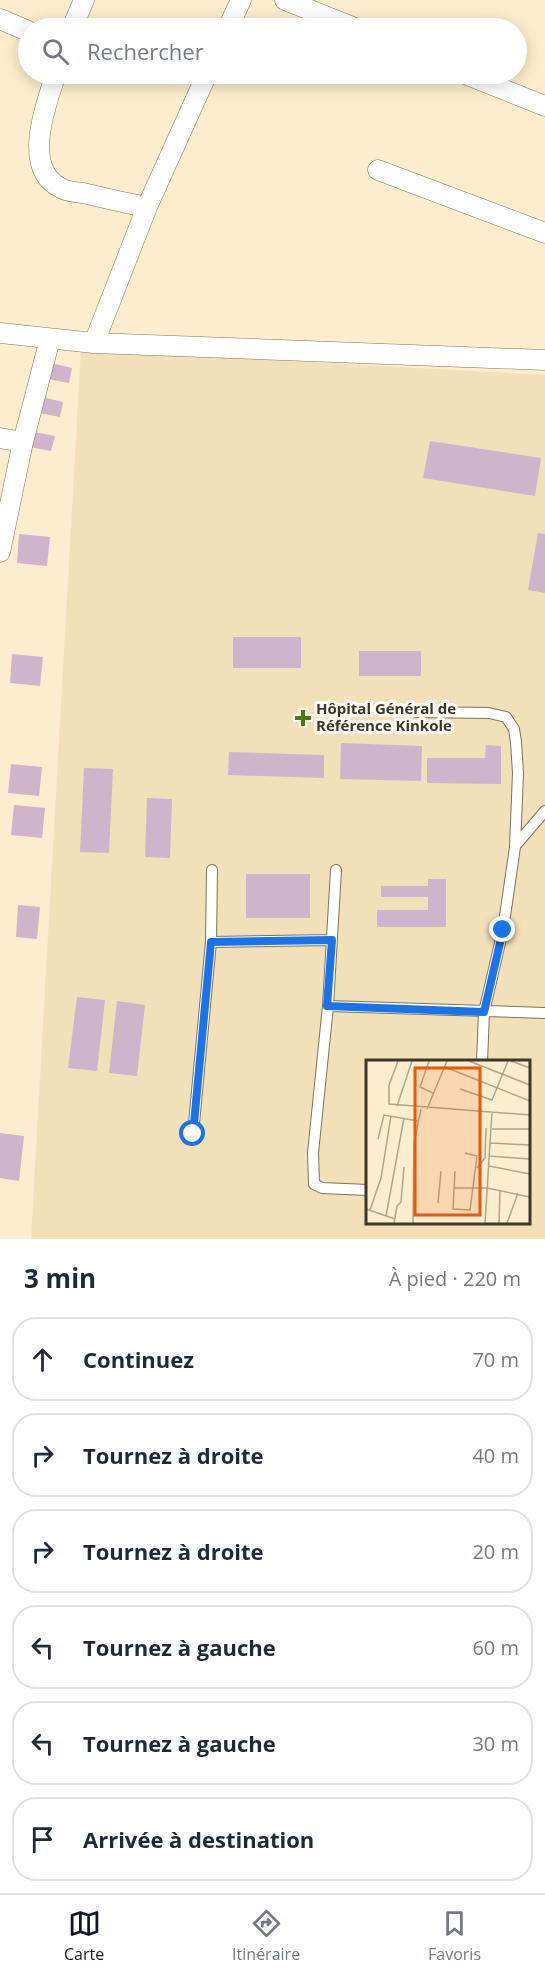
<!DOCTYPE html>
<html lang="fr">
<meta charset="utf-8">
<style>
:root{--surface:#fff;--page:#f2f2f3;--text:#1f2937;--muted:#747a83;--line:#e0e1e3;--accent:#111827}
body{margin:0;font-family:"Open Sans",sans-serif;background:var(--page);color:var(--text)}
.stop{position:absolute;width:18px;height:18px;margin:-14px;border:4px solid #1a73e8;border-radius:50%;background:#fff}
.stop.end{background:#1a73e8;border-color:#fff;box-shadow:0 2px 6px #0008}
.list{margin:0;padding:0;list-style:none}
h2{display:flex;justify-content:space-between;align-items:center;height:78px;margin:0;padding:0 24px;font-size:26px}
h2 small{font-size:20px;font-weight:400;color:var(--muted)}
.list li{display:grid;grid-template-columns:39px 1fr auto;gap:18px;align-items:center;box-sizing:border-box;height:84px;margin:0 12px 12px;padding:0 12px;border:2px solid var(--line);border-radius:24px}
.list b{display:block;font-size:22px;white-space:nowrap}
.list em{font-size:20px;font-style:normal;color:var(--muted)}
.icon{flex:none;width:33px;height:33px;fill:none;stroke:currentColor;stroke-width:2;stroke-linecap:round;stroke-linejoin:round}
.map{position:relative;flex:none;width:545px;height:1239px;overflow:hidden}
.search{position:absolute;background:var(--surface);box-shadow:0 3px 15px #0003;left:18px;right:18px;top:18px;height:66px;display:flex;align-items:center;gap:15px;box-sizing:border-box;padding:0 21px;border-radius:33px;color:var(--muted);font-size:22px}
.sheet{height:654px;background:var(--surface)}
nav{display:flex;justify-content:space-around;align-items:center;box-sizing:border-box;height:84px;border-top:2px solid var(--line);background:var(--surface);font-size:16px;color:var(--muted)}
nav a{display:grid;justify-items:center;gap:3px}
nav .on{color:var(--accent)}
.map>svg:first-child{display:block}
.built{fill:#f2e0b9;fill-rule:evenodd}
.building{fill:#d0b4cb}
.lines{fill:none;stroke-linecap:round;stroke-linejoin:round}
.service-casing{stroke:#7f7255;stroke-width:12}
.minor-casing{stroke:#7f7255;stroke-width:21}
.service{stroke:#fff;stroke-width:10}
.minor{stroke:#fff;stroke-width:20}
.route{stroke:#1a73e8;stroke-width:8}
.poi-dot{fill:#477a08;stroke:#fefbf4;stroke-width:2}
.labels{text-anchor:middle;stroke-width:6;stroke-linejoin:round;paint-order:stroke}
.poi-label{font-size:15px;font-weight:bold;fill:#3d372b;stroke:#fefbf4;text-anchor:start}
.inset-road{fill:none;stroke:#afa48c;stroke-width:1.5}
.view{fill:#e8590c;fill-opacity:0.15;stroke:#e8590c;stroke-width:3}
.inset-edge{fill:none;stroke:#3d372b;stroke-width:3}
</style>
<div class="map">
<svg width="545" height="1239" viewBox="0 0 545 1239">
<rect width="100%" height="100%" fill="#fbedcd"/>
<!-- built -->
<path class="built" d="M81,350L545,375V1239H31ZM368,1062H528V1222H368Z"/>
<!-- building -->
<path class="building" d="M51,363L72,368L69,383L48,379Z
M42,397L63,402L60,417L39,413Z
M34,432L55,436L51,451L30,447Z
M430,441L541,458L535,496L423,478Z
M538,533L545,534V593L528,590Z
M19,534L50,537L47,566L17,563Z
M233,637H301V668H233Z
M359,651H421V676H359Z
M12,654L43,657L40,686L10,683Z
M341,743L422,746L421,781L340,779Z
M486,745L501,746V784L427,783V758H485Z
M229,752L324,755V778L228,775Z
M11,764L42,767L39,796L8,793Z
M84,768L113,769L109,853L80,852Z
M147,798L172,799L170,858L145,857Z
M14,805L45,808L42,838L11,835Z
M246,874H310V918H246Z
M428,879H446V927H377V910H428V897H381V886H428Z
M18,905L40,907L37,939L16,937Z
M77,997L105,1000L97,1071L68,1068Z
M117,1001L145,1005L137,1076L109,1073Z
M0,1133L24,1136L19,1181L0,1178Z"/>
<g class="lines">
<!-- service casing -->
<g class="service-casing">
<path id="service" d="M416,712L489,713L506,717L514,729L516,742L518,773L515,847L503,930L484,1012L482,1062
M515,846L545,811
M336,870L328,1006L313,1153L314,1184L322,1188L368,1190
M211,942L332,940
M328,1006L545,1013
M193,1134L211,942L212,870"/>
</g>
<!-- minor casing -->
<g class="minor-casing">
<path id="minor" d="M285,0L355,28
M0,19L28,31
M72,28L84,0
M228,28L241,0
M56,74C46,104 21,169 61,188C67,192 76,192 83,193C104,198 125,203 147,207
M465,74L545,106
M378,170L545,233
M0,333L94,343L545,360
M94,343L147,207L207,74
M0,438L23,442
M0,552L23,442L50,339"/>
</g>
<!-- service -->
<use href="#service" class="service"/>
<!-- minor -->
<use href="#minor" class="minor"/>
</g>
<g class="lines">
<!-- route -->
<path class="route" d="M193,1134L211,942L332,940L327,1006L484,1012L503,930"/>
</g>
<!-- markers -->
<path class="poi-dot" d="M300 709h6v6h6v6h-6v6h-6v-6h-6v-6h6z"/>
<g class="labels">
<!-- poi labels -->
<g class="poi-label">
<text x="316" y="714">Hôpital Général de<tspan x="316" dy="17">Référence Kinkole</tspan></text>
</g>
</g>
<!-- overview -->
<g transform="translate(366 1060)">
<rect width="164" height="164" fill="#fbedcd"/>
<path class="inset-road" d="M32,1L23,25V44L164,55M63,1L54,27L67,33M103,1L164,25M145,1L164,8M79,7L164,41M94,29L126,40L142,1M31,46L46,1M61,49L81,1M126,69H164M12,79L18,55L52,61M124,83L164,85M123,96L164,99M123,106L164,114M111,108L119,98L120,68M89,111L87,149L104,150L111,96L99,93M88,128H121L164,137M72,143L75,111M0,149L29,159M4,150L15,118L25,56M20,156L38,58M28,163L31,146L35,142L38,107M47,163L48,83L55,49M119,163L126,52M133,163L134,131M141,163L152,133"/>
<path class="view" d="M49,8H114V155H49Z"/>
<rect width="164" height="164" class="inset-edge"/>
</g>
</svg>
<div class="stop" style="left:193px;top:1134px"></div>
<div class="stop end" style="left:503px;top:930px"></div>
<div class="search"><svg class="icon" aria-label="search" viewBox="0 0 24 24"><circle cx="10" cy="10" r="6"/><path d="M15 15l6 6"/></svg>Rechercher</div>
</div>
<section class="sheet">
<h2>3 min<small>À pied · 220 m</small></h2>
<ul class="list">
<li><svg class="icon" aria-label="ahead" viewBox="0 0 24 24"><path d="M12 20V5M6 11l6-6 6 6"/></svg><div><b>Continuez</b></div><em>70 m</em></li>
<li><svg class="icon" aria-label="right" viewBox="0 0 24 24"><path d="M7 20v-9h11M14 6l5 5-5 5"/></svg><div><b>Tournez à droite</b></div><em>40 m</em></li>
<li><svg class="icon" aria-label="right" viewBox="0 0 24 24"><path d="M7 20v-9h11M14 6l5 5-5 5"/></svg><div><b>Tournez à droite</b></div><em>20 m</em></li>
<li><svg class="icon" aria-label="left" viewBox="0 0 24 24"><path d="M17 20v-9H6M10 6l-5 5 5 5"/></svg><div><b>Tournez à gauche</b></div><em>60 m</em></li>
<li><svg class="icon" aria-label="left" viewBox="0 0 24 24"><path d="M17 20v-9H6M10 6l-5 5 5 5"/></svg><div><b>Tournez à gauche</b></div><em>30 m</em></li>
<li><svg class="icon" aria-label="arrive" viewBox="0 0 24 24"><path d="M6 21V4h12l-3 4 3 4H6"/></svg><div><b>Arrivée à destination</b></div></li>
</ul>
</section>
<nav>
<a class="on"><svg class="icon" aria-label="map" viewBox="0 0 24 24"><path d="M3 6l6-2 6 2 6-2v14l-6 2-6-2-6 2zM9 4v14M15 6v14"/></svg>Carte</a>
<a><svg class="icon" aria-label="directions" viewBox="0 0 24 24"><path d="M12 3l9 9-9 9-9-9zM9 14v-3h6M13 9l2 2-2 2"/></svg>Itinéraire</a>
<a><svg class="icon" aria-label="saved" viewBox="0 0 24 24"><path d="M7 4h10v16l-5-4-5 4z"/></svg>Favoris</a>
</nav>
